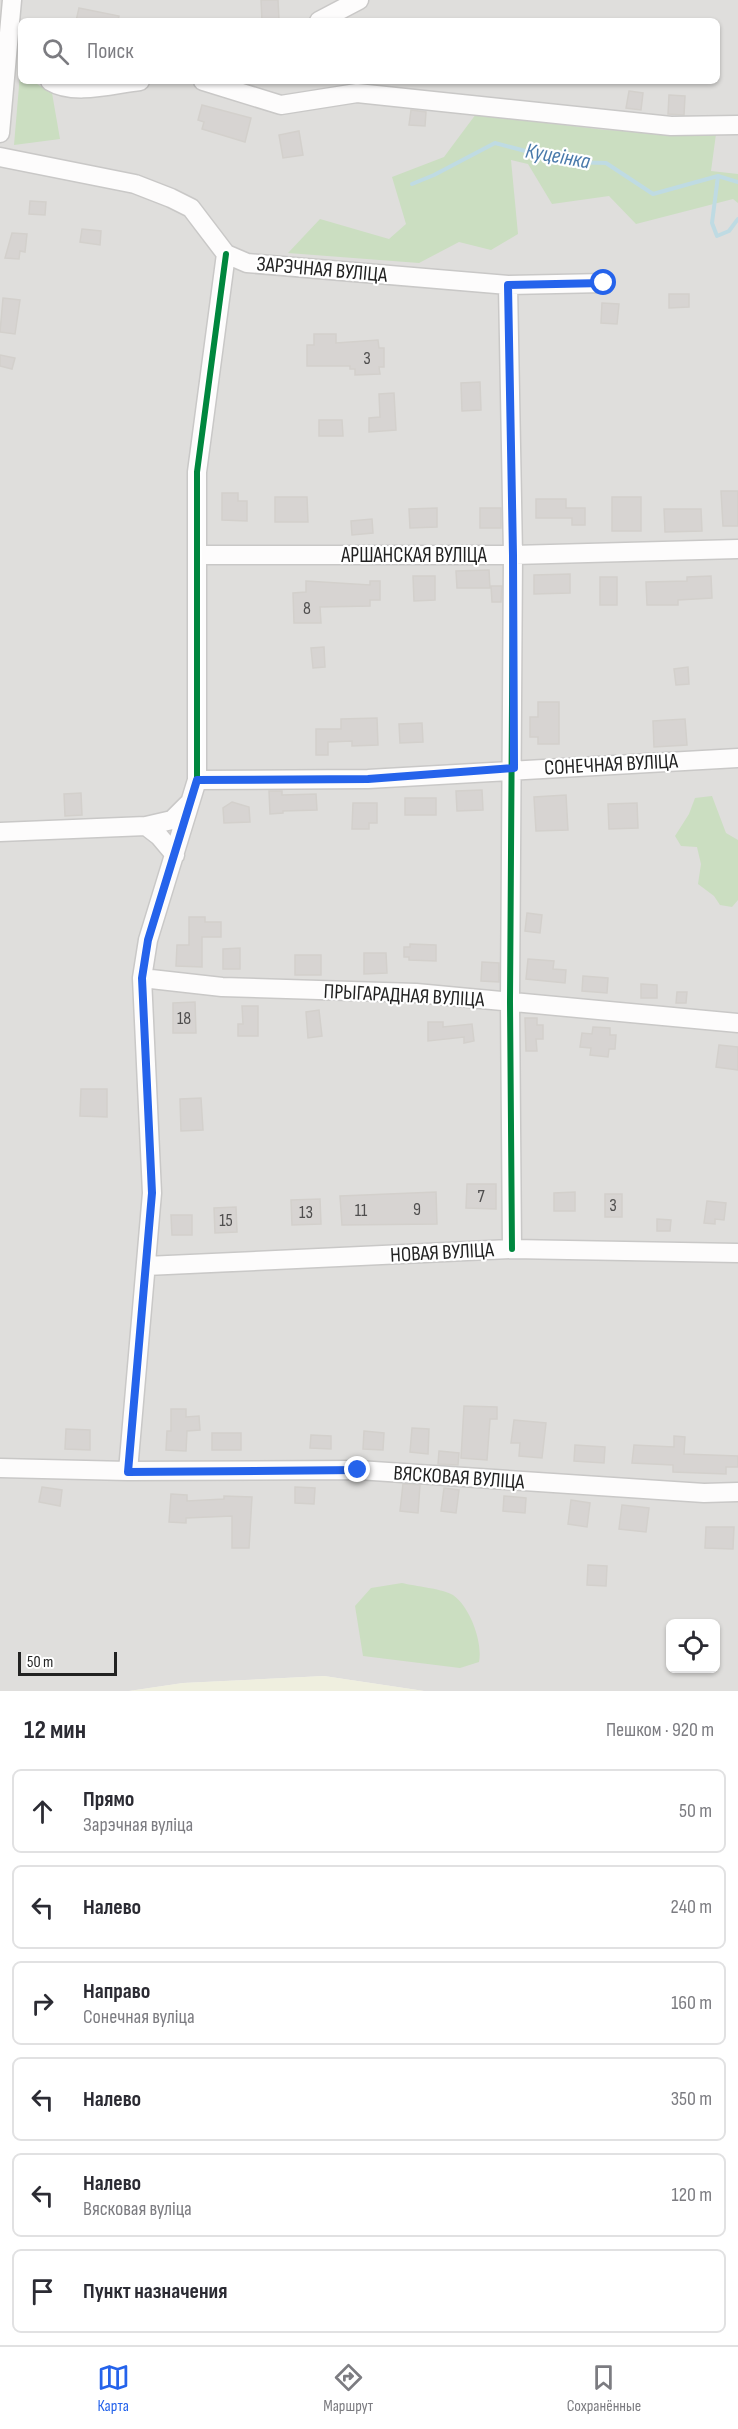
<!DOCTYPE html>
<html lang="ru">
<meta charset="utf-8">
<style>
:root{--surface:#fff;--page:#f7f7f7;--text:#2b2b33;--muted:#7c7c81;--line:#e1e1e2;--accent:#2563eb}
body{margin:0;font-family:"Sofia Sans Condensed",sans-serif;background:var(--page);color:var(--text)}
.controls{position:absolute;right:18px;bottom:18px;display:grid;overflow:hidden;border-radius:9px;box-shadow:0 2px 4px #0004}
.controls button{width:54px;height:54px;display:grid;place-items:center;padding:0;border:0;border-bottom:2px solid var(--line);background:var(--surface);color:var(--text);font:30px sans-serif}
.scale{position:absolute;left:18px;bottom:15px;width:99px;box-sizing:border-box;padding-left:6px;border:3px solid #222;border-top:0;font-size:16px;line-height:21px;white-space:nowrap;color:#222;-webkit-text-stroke:4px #fff;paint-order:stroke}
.stop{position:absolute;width:18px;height:18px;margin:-14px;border:4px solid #2563eb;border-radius:50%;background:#fff}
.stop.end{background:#2563eb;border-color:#fff;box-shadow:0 2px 6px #0008}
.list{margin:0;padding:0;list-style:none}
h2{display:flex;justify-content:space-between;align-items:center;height:78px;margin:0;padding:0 24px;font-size:26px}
h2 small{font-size:20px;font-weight:400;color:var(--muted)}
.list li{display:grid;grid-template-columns:39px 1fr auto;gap:18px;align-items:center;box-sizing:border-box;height:84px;margin:0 12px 12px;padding:0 12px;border:2px solid var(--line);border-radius:9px}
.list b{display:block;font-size:22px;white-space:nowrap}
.list p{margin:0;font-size:20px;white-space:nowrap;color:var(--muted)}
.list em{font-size:20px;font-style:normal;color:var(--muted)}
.icon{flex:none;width:33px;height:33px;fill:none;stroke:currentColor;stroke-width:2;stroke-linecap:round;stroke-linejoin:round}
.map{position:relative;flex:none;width:738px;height:1691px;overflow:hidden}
.search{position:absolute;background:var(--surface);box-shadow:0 2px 4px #0004;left:18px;right:18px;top:18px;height:66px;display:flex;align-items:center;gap:15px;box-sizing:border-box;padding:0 21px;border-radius:9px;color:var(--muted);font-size:22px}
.sheet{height:654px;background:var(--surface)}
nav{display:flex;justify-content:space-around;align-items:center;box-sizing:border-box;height:84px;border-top:2px solid var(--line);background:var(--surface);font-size:16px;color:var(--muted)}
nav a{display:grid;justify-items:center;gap:3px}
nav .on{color:var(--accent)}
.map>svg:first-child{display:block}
.residential{fill:#dfdedc;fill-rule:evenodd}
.farmland{fill:#efefdf}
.forest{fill:#cbdec1}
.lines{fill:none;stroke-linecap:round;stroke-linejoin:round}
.stream{stroke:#bfdbe3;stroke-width:4}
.building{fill:#d7d4d2;stroke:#d3d0cc;stroke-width:1.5}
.minor-casing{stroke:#c9c8c7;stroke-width:21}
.minor{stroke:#fdfcfc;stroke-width:18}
.cycleway-casing{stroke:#fff;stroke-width:10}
.cycleway{stroke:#00873e;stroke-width:6}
.route{stroke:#2563eb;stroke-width:8}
.labels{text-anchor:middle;stroke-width:4.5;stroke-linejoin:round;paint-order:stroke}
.number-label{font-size:18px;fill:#4f4e4e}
.street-label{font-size:21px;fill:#222;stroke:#fff}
.water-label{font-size:22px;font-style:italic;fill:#4a7aab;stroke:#fff}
</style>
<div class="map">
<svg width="738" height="1691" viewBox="0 0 738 1691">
<rect width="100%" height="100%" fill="#f0eeeb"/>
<!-- residential -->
<path class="residential" d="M0,0H738V1691H424L324,1676L183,1683L129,1691H0ZM21,21H717V81H21ZM670,1624H716V1668H670Z"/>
<!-- farmland -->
<path class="farmland" d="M324,1676L424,1691H129L183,1683Z"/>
<!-- forest -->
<path class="forest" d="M20,74L21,81H32L52,93L60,139L14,145Z
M476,114L605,130L716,134L711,171L738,174V203L733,199L636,224L609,196L552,204L528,164L511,160L518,234L491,250L459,242L419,263L288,253L320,219L389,239L406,224L392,177L444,157Z
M712,796L726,833L738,840V900L732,907L720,905L714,896L698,884L701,864L697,847L681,846L675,836L689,814L695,798Z
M402,1583C414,1586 444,1589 453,1595C470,1607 483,1642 479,1662L460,1668L363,1656L355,1606L371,1588Z"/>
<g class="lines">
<!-- stream -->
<path class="stream" d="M718,176L712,223L717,236L729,231L738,219
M412,184L434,175L495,143L567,162L606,163L653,194L718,176L738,182"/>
</g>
<!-- building -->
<path class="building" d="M261,0H278L279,20L262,21Z
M79,8L119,16L118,21H76Z
M629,91L643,93L641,110L626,108Z
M669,95L685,96L684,115L668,114Z
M202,105L251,118L245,142L202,129L204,122L198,120Z
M411,110L426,112L425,126L409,125Z
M299,131L303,155L283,158L279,135Z
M30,201L46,202L45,215L29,214Z
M82,229L101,231L100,245L80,242Z
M12,233L27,234L25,252L20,251L19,259L5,258Z
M669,294H689V307L669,308Z
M3,298L20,300L15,334L0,332Z
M602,303L619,304L617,324L601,323Z
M314,334H336V343L378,340L379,348H384V367H379L380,374L355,375V369H350V366H307V345H314Z
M0,355L15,358L12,369L0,366Z
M480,382L481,410L462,411L461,383Z
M394,393L396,430L369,432V418L380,417L379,394Z
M319,420H342L343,436H319Z
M721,491H738V526H723Z
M222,493H238V501H247V521L222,520Z
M275,497H307L308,522H275Z
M612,497H641V531H612Z
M536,499H566V508H585V525H572V518H536Z
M437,508V527L410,528L409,509Z
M480,508H501V528H480Z
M664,509H701L702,531L665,532Z
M372,519L373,533L352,535L351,521Z
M489,570L490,588H457L456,571Z
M570,574V593L534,594V575Z
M413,576H435V600L414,601Z
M711,576L712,598L678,600V605H647L646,582L687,581V577Z
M600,577H617V605H600Z
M306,581L370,585V581H380V600H370V606L320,607L321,623H294L293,593L306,592Z
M491,586H502L501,602H492Z
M324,647L325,667L313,668L311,648Z
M688,667L689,684L676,685L674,669Z
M538,702H559V744H538V737H530V717H538Z
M377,718L378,745L352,746V741L328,742V755H316V729H341V719Z
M685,719L687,745L654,747L653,721Z
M422,723L423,742L400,743L399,724Z
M482,790L483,810L457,811L456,791Z
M269,791H282V795L316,794L317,810L283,811V813L270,814Z
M81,793L82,815L65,816L64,794Z
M566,795L568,830L536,831L534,797Z
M405,798H436V815H405Z
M232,802L249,807L250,822L224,823L223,808Z
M353,803H377V823H369V829H352Z
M637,803L638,828L609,829L608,804Z
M527,913L542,915L540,933L525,931Z
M189,917H205V922H221V937H202V967L176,966L177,945H189Z
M410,944L436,945V961L409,960V957H404V947H410Z
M240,948V969H223V949Z
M364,953H386L387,973L364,974Z
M295,955H321V975H295Z
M528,959L554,961L553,969L566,970L565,983L526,979Z
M482,962L499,963V982L481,981Z
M583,976L608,978L607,993L582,991Z
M641,984L657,985V998H641Z
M677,992H687L686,1003H676Z
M195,1002L196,1033H173V1003Z
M242,1006H258V1036H238V1024H243Z
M319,1010L322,1036L308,1038L306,1012Z
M525,1018H537V1025H543V1039H536L537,1051H526Z
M428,1022H443V1027L472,1024L474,1041L464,1043V1037L428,1041Z
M593,1027L610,1028V1035H616L615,1049H609L608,1057L590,1055L591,1048L580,1047L582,1033L592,1034Z
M719,1045L738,1047V1070L716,1067Z
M81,1089H107V1117L80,1116Z
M201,1098L203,1130L181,1131L180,1099Z
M467,1184H496V1209L466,1208Z
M436,1192L437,1224L342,1225L340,1196Z
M575,1192V1211H554V1193Z
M605,1194H622V1217H605Z
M320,1199L321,1224L292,1225L291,1200Z
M707,1201L726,1203L724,1220L715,1219V1224L704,1223Z
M236,1207L237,1232L215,1233L214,1208Z
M171,1215H192V1235H172Z
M657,1219L671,1220L670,1231H657Z
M464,1406L497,1407V1419H490L487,1460L461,1458Z
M171,1409H186V1417L199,1416L200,1430L187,1431L186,1451L166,1450L167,1431H171Z
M514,1420L546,1423L542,1458L519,1456L520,1443H511Z
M412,1428L429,1429L428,1454L410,1452Z
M66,1429L90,1430V1450L65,1449Z
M364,1431L384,1433L383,1450L363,1449Z
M212,1433H241V1450H212Z
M311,1435L331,1436V1449L310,1448Z
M674,1436L685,1437L684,1454L738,1456V1467H726V1474L673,1472V1465L632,1463L634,1445L674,1447Z
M575,1445L605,1447L604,1463L574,1461Z
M439,1451L459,1453L458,1465L438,1464Z
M403,1484L420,1485L418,1513L400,1511Z
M42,1487L62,1490L60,1506L39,1502Z
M295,1487L315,1488L314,1504L295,1503Z
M444,1488L459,1490L456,1513L441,1511Z
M171,1494L187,1495V1501L224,1499V1496L252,1497L249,1548H232V1516L186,1518V1523L169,1522Z
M504,1496L526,1498L525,1513L503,1511Z
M571,1500L590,1503L587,1527L568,1524Z
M622,1505L649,1508L646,1532L619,1529Z
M706,1527H734L733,1549L705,1548Z
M588,1565L607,1566L606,1586L587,1585Z"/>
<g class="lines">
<!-- minor casing -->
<g class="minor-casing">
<path id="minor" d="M319,21L359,0
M50,81C74,96 113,84 140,81
M203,81L281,105L357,93L671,126L738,125
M0,133L12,0
M0,157L135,184L171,198L191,208L226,254L247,263L508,285L605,283
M508,285L513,555L510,1002L512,1249
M199,555H513L738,549
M197,780L368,779L738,758
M146,826L159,836L175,855
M0,832L146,826L172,820L188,804
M142,978L222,987L416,993L738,1023
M146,1266L512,1249L738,1253
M0,1468L128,1471L358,1470L704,1493L738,1492
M128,1471L152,1193L142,978L148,940L197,780V472L226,254"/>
</g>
<!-- minor -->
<use href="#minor" class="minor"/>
<!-- cycleway casing -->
<g class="cycleway-casing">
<path id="cycleway" d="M508,285L513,555L510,1002L512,1249
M128,1471L152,1193L142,978L148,940L197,780V472L226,254"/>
</g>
<!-- cycleway -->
<use href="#cycleway" class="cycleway"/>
</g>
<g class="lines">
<!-- route -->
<path class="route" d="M358,1470L128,1472L152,1193L142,978L148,940L197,780L368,779L514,768L513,555L508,285L604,283"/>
</g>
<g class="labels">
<!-- number labels -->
<g class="number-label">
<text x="367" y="364">3</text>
<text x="307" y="614">8</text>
<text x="184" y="1024">18</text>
<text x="481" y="1202">7</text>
<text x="613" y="1211">3</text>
<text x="417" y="1215">9</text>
<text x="361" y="1216">11</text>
<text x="306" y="1218">13</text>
<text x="226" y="1226">15</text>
</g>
<!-- street labels -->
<g class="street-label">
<text transform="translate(322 269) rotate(5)" y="7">ЗАРЭЧНАЯ ВУЛІЦА</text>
<text x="414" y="562">АРШАНСКАЯ ВУЛІЦА</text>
<text transform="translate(611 764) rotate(-3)" y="7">СОНЕЧНАЯ ВУЛІЦА</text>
<text transform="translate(404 995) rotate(3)" y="7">ПРЫГАРАДНАЯ ВУЛІЦА</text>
<text transform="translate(442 1252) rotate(-3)" y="7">НОВАЯ ВУЛІЦА</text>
<text transform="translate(459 1477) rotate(4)" y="7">ВЯСКОВАЯ ВУЛІЦА</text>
</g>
<!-- water labels -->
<g class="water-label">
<text transform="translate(558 155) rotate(10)" y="8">Куцеінка</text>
</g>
</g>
</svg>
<div class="controls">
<button><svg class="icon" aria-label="locate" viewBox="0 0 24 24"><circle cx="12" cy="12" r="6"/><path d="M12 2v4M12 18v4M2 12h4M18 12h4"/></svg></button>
</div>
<div class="scale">50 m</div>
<div class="stop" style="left:604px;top:283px"></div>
<div class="stop end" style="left:358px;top:1470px"></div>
<div class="search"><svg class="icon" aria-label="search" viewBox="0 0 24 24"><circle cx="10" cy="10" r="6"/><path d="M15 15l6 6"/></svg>Поиск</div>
</div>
<section class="sheet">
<h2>12 мин<small>Пешком · 920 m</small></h2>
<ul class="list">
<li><svg class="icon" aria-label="ahead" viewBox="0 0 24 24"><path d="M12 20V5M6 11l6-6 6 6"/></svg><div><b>Прямо</b><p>Зарэчная вуліца</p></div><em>50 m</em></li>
<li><svg class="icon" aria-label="left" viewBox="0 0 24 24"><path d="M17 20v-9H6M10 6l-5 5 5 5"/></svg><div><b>Налево</b></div><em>240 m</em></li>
<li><svg class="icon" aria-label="right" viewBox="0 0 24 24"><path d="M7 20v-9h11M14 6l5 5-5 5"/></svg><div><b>Направо</b><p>Сонечная вуліца</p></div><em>160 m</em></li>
<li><svg class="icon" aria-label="left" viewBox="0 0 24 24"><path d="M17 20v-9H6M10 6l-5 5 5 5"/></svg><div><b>Налево</b></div><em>350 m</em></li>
<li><svg class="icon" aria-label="left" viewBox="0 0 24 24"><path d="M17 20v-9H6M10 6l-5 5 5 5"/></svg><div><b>Налево</b><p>Вясковая вуліца</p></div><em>120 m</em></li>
<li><svg class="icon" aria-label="arrive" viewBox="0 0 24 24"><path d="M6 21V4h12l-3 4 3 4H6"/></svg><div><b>Пункт назначения</b></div></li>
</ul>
</section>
<nav>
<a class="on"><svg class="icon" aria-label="map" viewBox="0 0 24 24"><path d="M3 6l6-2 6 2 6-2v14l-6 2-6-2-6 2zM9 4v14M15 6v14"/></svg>Карта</a>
<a><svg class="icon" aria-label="directions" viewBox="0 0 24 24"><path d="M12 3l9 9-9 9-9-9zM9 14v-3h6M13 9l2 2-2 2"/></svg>Маршрут</a>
<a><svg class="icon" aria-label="saved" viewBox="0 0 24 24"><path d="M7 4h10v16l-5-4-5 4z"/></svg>Сохранённые</a>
</nav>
